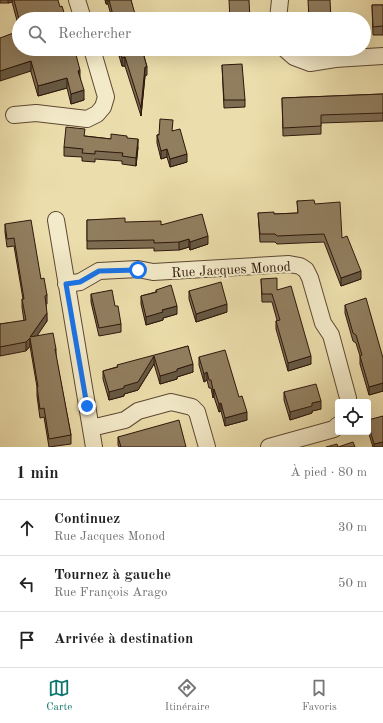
<!DOCTYPE html>
<html lang="fr">
<meta charset="utf-8">
<style>
:root{--surface:#fff;--page:#f2f2f2;--text:#222;--muted:#767676;--line:#e0e0e0;--accent:#0f766e}
body{margin:0;font-family:"Old Standard TT",serif;background:var(--page);color:var(--text)}
.controls{position:absolute;right:12px;bottom:12px;display:grid;overflow:hidden;border-radius:4px;box-shadow:0 4px 16px #0002}
.controls button{width:36px;height:36px;display:grid;place-items:center;padding:0;border:0;border-bottom:1px solid var(--line);background:var(--surface);color:var(--text);font:20px sans-serif}
.stop{position:absolute;width:12px;height:12px;margin:-9px;border:3px solid #1a73e8;border-radius:50%;background:#fff}
.stop.end{background:#1a73e8;border-color:#fff;box-shadow:0 1px 4px #0008}
.list{margin:0;padding:0;list-style:none}
h2{display:flex;justify-content:space-between;align-items:center;height:52px;margin:0;padding:0 16px;font-size:17px}
h2 small{font-size:13px;font-weight:400;color:var(--muted)}
.list li{display:grid;grid-template-columns:26px 1fr auto;gap:12px;align-items:center;box-sizing:border-box;height:56px;padding:0 16px;border-top:1px solid var(--line)}
.list b{display:block;font-size:15px;white-space:nowrap}
.list p{margin:0;font-size:13px;white-space:nowrap;color:var(--muted)}
.list em{font-size:13px;font-style:normal;color:var(--muted)}
.icon{flex:none;width:22px;height:22px;fill:none;stroke:currentColor;stroke-width:2;stroke-linecap:round;stroke-linejoin:round}
.map{position:relative;flex:none;width:383px;height:447px;overflow:hidden}
.search{position:absolute;background:var(--surface);box-shadow:0 4px 16px #0002;left:12px;right:12px;top:12px;height:44px;display:flex;align-items:center;gap:10px;box-sizing:border-box;padding:0 14px;border-radius:22px;color:var(--muted);font-size:15px}
.sheet{height:220px;background:var(--surface)}
nav{display:flex;justify-content:space-around;align-items:center;box-sizing:border-box;height:56px;border-top:1px solid var(--line);background:var(--surface);font-size:11px;color:var(--muted)}
nav a{display:grid;justify-items:center;gap:2px}
nav .on{color:var(--accent)}
.map>svg:first-child{display:block}
.lines{fill:none;stroke-linecap:round;stroke-linejoin:round}
.minor-casing{stroke:#5e4833;stroke-width:18}
.minor{stroke:#f3eac9;stroke-width:16}
.wall{fill:#7d6c52;stroke:#2e160b}
.shaded-wall{fill:#665842;stroke:#2e160b}
.building{fill:#917e5f;stroke:#2e160b}
.route{stroke:#1a73e8;stroke-width:5}
.labels{text-anchor:middle;stroke-width:4;stroke-linejoin:round;paint-order:stroke}
.street-label{font-size:14px;fill:#2e160b;stroke:#f3eac9}
</style>
<div class="map">
<svg width="383" height="447" viewBox="0 0 383 447">
<rect width="100%" height="100%" fill="#ecdeac"/>
<filter id="stains"><feTurbulence type="fractalNoise" baseFrequency=".005" numOctaves="4"/><feColorMatrix values="0 0 0 0 .2 0 0 0 0 .09 0 0 0 0 .02 0 0 0 .5 -.17"/></filter>
<radialGradient id="worn" r=".72"><stop offset=".6" stop-color="#630" stop-opacity="0"/><stop offset="1" stop-color="#630" stop-opacity=".3"/></radialGradient>
<g class="lines">
<!-- minor casing -->
<g class="minor-casing">
<path id="minor" d="M77,0L83,19
M278,19L280,0
M285,49L294,57L310,63L335,59L383,56
M14,115L36,113L87,119L97,114L103,107L106,97L92,49
M56,220L94,447
M66,284L80,282L99,271L138,269L153,272L289,264L300,266L306,270L310,278L323,323L331,335L348,398V402
M91,428L125,420L138,411L171,402L192,407L197,412L207,447
M269,447L334,429L338,425"/>
</g>
<!-- minor -->
<use href="#minor" class="minor"/>
</g>
<!-- wall -->
<path class="wall" d="M0,0H58L19,19V28L12,2L8,3H0Z
M105,0H131L135,19H112L108,4H106Z
M372,5H383V35H373Z
M19,31L80,79L84,100L71,104L67,88L38,96Z
M117,49H142L147,67V75L145,76L141,116L125,66H122Z
M222,65L245,100V107L224,108Z
M383,94V121L321,123V134L283,136L282,98Z
M173,131L187,162L170,167L167,157L161,159L157,143V135Z
M85,136L111,139L127,138L138,147L136,166L122,164V161L95,159V162L82,161V157L64,156V147Z
M297,201L315,204L342,238L361,279L341,286L324,242L277,244L275,242H260L258,213L274,214L298,213Z
M87,220L161,225L208,244L190,250L189,247L179,250L154,251V248L87,249Z
M5,224L41,279L47,295V304H46L47,321L37,335L56,349V357L71,435V444L49,447L44,417L40,418L37,396V387L30,346L26,351L0,356V324L24,321L22,307V299H23L14,246L7,247L5,232Z
M261,279L277,290L311,364L288,371L276,329V321L277,320L272,302H262Z
M156,290L177,314L163,318V320L146,325L141,304V296L156,292Z
M189,291L227,312L196,322L189,299Z
M91,294L121,324V332L99,336L91,302Z
M345,305L383,358V391L369,395L360,364V356L356,343L353,341L345,313Z
M188,346L193,372L177,377V379L160,384L154,364L138,390L124,394V396L109,400L103,379V371Z
M199,357L239,397L247,420L225,426L221,411L219,412L214,397L213,398L211,388H209L207,380L204,382L199,365Z
M284,392L321,409L312,411V413L290,420L284,400Z
M368,420L383,447H373L368,431Z
M118,437L186,447H119L118,445Z"/>
<!-- shaded-wall -->
<path class="shaded-wall" d="M8,0H12V2L8,3Z
M106,0H108V4H106Z
M135,14V19H133V15Z
M125,57V66H122V58Z
M31,61V71L0,81V71Z
M145,67V76L141,116V108Z
M80,70V80L78,71Z
M67,78V88L38,96V86Z
M84,90V100L71,104V94Z
M138,139V147L136,166V158Z
M167,149V157L161,159V151Z
M187,154V162L170,167V159Z
M208,236V244L190,250V242Z
M189,239V247L179,250V242Z
M361,271V279L341,286V278Z
M227,304V312L196,322V314Z
M177,306V314L163,318V320L146,325V317L162,310Z
M47,313V321L31,345L30,337Z
M30,338V346L26,351V342Z
M154,356V364L138,390L124,394V396L109,400V392L124,386Z
M311,356V364L288,371V363Z
M193,364V372L177,377V379L160,384V376L177,369Z
M207,372V380L204,382V374Z
M383,383V391L369,395V387Z
M214,389V397L213,398V390Z
M321,401V409L312,411V413L290,420V412L312,403Z
M221,403V411L219,412V404Z
M247,412V420L225,426V418Z
M383,442V447H374V444Z"/>
<!-- building -->
<path class="building" d="M14,0H58L60,7L62,6L66,19H19Z
M109,0H131L135,14L133,15L134,19H114Z
M229,0H249L250,19H230Z
M308,0H330L331,19H309Z
M372,5H383V26L373,27Z
M19,31V49H72L73,52L75,51L80,70L78,71L84,90L71,94L67,78L38,86L31,61L0,71V38Z
M119,49H142L147,67H145L141,108L125,57L122,58Z
M242,64L245,100H224L222,65Z
M383,94V113L321,115V126L283,128L282,98Z
M160,119L173,120L172,131L180,129L187,154L170,159L167,149L161,151L157,135H159Z
M66,127L85,129L84,136L111,139V134L127,136V138L138,139L136,158L122,156L123,153L95,151V154L82,153L83,149L64,147Z
M314,200L315,204L340,202L342,238L347,236L361,271L341,278L324,234L277,236L275,234H260L258,213L274,212V214L298,213L297,201Z
M202,214L208,236L190,242L189,239L179,242L154,243V240L87,241V220L125,218V222L161,221V225Z
M31,220L41,279L44,278L47,295L45,296L47,313L30,337L53,333L56,349H55L71,435L49,439L44,408L40,409L37,387H38L30,338L26,342L0,347V324L26,320L22,299H24L14,238L7,239L5,224Z
M277,278V290L291,286L311,356L288,363L276,321L280,320L272,294H262L261,279Z
M221,282L227,304L196,314L189,291Z
M171,285L177,306L162,310L163,312L146,317L141,296L157,292L156,290Z
M112,290L115,306H118L121,324L99,328L91,294Z
M366,298L383,358V383L369,387L360,356L362,355L356,335L353,333L345,305Z
M188,346L193,364L177,369V371L160,376L154,356L138,382L124,386V388L109,392L103,371L118,367L117,365Z
M225,350L239,397L242,396L247,412L225,418L221,403L219,404L214,389L213,390L211,380H209L207,372L204,374L199,357Z
M316,384L321,401L312,403V406L290,412L284,392Z
M383,416V442L374,444L368,423V420Z
M179,420L186,447H121L118,437Z
M353,442L355,447H326L337,444L338,447Z"/>
<g class="lines">
<!-- route -->
<path class="route" d="M87,406L66,284L80,282L99,271L138,270"/>
</g>
<g class="labels">
<!-- street labels -->
<g class="street-label">
<text transform="translate(231 269) rotate(-3)" y="5">Rue Jacques Monod</text>
</g>
</g>
<rect width="100%" height="100%" filter="url(#stains)"/>
<rect width="100%" height="100%" fill="url(#worn)"/>
</svg>
<div class="controls">
<button><svg class="icon" aria-label="locate" viewBox="0 0 24 24"><circle cx="12" cy="12" r="6"/><path d="M12 2v4M12 18v4M2 12h4M18 12h4"/></svg></button>
</div>
<div class="stop" style="left:138px;top:270px"></div>
<div class="stop end" style="left:87px;top:406px"></div>
<div class="search"><svg class="icon" aria-label="search" viewBox="0 0 24 24"><circle cx="10" cy="10" r="6"/><path d="M15 15l6 6"/></svg>Rechercher</div>
</div>
<section class="sheet">
<h2>1 min<small>À pied · 80 m</small></h2>
<ul class="list">
<li><svg class="icon" aria-label="ahead" viewBox="0 0 24 24"><path d="M12 20V5M6 11l6-6 6 6"/></svg><div><b>Continuez</b><p>Rue Jacques Monod</p></div><em>30 m</em></li>
<li><svg class="icon" aria-label="left" viewBox="0 0 24 24"><path d="M17 20v-9H6M10 6l-5 5 5 5"/></svg><div><b>Tournez à gauche</b><p>Rue François Arago</p></div><em>50 m</em></li>
<li><svg class="icon" aria-label="arrive" viewBox="0 0 24 24"><path d="M6 21V4h12l-3 4 3 4H6"/></svg><div><b>Arrivée à destination</b></div></li>
</ul>
</section>
<nav>
<a class="on"><svg class="icon" aria-label="map" viewBox="0 0 24 24"><path d="M3 6l6-2 6 2 6-2v14l-6 2-6-2-6 2zM9 4v14M15 6v14"/></svg>Carte</a>
<a><svg class="icon" aria-label="directions" viewBox="0 0 24 24"><path d="M12 3l9 9-9 9-9-9zM9 14v-3h6M13 9l2 2-2 2"/></svg>Itinéraire</a>
<a><svg class="icon" aria-label="saved" viewBox="0 0 24 24"><path d="M7 4h10v16l-5-4-5 4z"/></svg>Favoris</a>
</nav>
